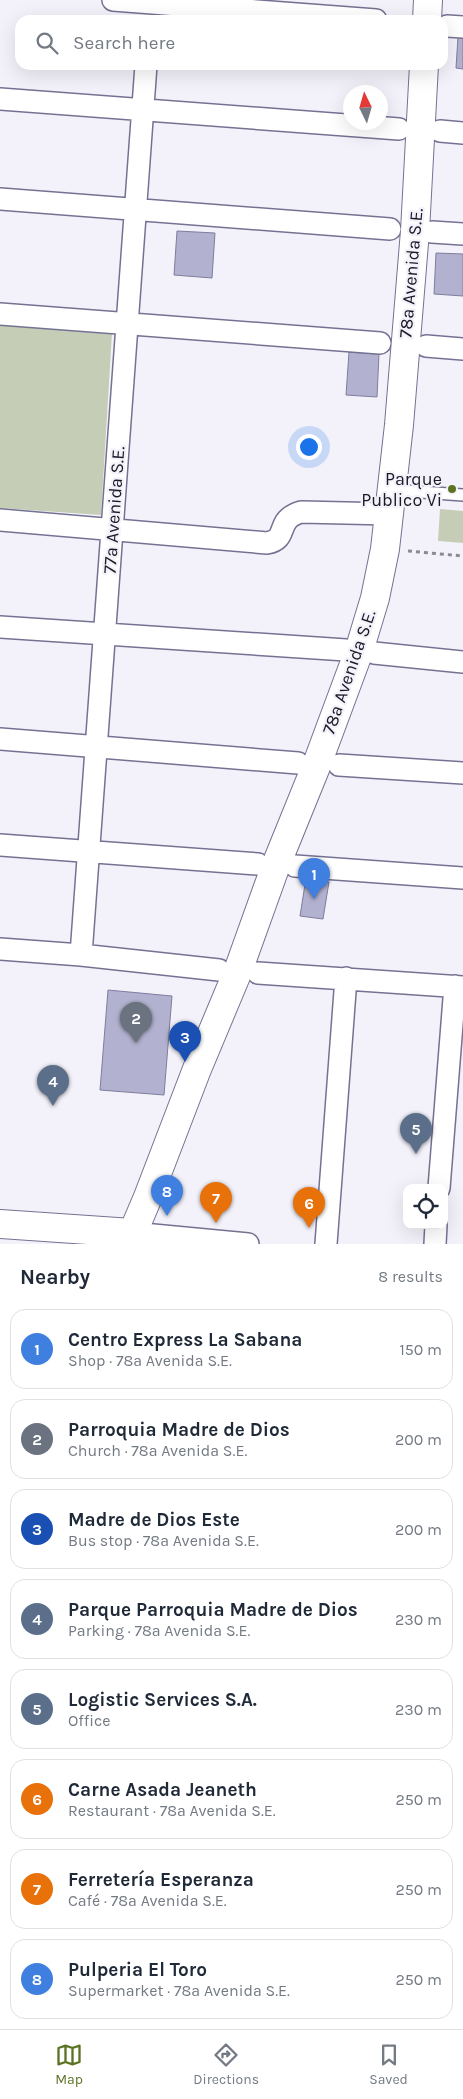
<!DOCTYPE html>
<meta charset="utf-8">
<style>
:root{--surface:#fff;--page:#f2f2f3;--text:#1f2937;--muted:#747a83;--line:#e0e1e3;--accent:#5d7324}
body{margin:0;font-family:Karla,sans-serif;background:var(--page);color:var(--text)}
.controls{position:absolute;right:15px;bottom:15px;display:grid;overflow:hidden;border-radius:10px;box-shadow:0 5px 20px #0002}
.controls button{width:45px;height:45px;display:grid;place-items:center;padding:0;border:0;border-bottom:1px solid var(--line);background:var(--surface);color:var(--text);font:25px sans-serif}
.compass{position:absolute;left:343px;top:85px;width:45px;height:45px;border-radius:50%;background:var(--surface);box-shadow:0 5px 20px #0002;rotate:355deg}
.you{position:absolute;left:308px;top:446px;width:18px;height:18px;margin:-12px;border:4px solid #fff;border-radius:50%;background:#1a73e8;box-shadow:0 0 0 8px #1a73e833}
.badge{display:grid;place-items:center;width:32px;height:32px;border-radius:50%;background:var(--accent);color:#fff;font-size:16px;font-weight:700}
.pin{position:absolute;translate:-50% -41px;filter:drop-shadow(0 1px 2px #0008)}
.pin::after{content:'';position:absolute;top:26px;width:18px;height:15px;background:inherit;clip-path:polygon(0 0,100% 0,50% 100%)}
.list{margin:0;padding:0;list-style:none}
h2{display:flex;justify-content:space-between;align-items:center;height:65px;margin:0;padding:0 20px;font-size:21px}
h2 small{font-size:16px;font-weight:400;color:var(--muted)}
.list li{display:grid;grid-template-columns:32px 1fr auto;gap:15px;align-items:center;box-sizing:border-box;height:80px;margin:0 10px 10px;padding:0 10px;border:1px solid var(--line);border-radius:15px}
.list b{display:block;font-size:19px;white-space:nowrap}
.list p{margin:0;font-size:16px;white-space:nowrap;color:var(--muted)}
.list em{font-size:16px;font-style:normal;color:var(--muted)}
.icon{flex:none;width:28px;height:28px;fill:none;stroke:currentColor;stroke-width:2;stroke-linecap:round;stroke-linejoin:round}
.map{position:relative;flex:none;width:463px;height:1244px;overflow:hidden}
.search{position:absolute;background:var(--surface);box-shadow:0 5px 20px #0002;left:15px;right:15px;top:15px;height:55px;display:flex;align-items:center;gap:12px;box-sizing:border-box;padding:0 18px;border-radius:15px;color:var(--muted);font-size:19px}
.sheet{height:785px;background:var(--surface)}
nav{display:flex;justify-content:space-around;align-items:center;box-sizing:border-box;height:70px;border-top:1px solid var(--line);background:var(--surface);font-size:14px;color:var(--muted)}
nav a{display:grid;justify-items:center;gap:2px}
nav .on{color:var(--accent)}
.map>svg:first-child{display:block}
.green{fill:#c5cdb6}
.building{fill:#b2b1cf;stroke:#7f7d9d}
.lines{fill:none;stroke-linecap:round;stroke-linejoin:round}
.service-casing{stroke:#747292;stroke-width:14}
.minor-casing{stroke:#747292;stroke-width:24}
.tertiary-casing{stroke:#747292;stroke-width:30}
.path{stroke:#8b8a94;stroke-width:3;stroke-dasharray:4 4;stroke-linecap:butt}
.service{stroke:#fff;stroke-width:11}
.minor{stroke:#fff;stroke-width:21}
.tertiary{stroke:#fff;stroke-width:28}
.poi-dot{fill:#5d7324;stroke:#f3f2fa;stroke-width:2}
.labels{text-anchor:middle;stroke-width:4.5;stroke-linejoin:round;paint-order:stroke}
.street-label{font-size:18px;fill:#1a1926;stroke:#f3f2fa}
.poi-label{font-size:18px;fill:#1a1926;stroke:#f3f2fa;text-anchor:end}
</style>
<div class="map">
<svg width="463" height="1244" viewBox="0 0 463 1244">
<rect width="100%" height="100%" fill="#f3f2fa"/>
<!-- green -->
<path class="green" d="M0,325L112,333L101,515L0,508Z
M440,509L463,511V543L438,541Z"/>
<!-- building -->
<path class="building" d="M458,37H463V69L456,68Z
M177,231L215,233L212,278L174,275Z
M436,253L463,254V296L434,294Z
M349,352L379,354L377,397L346,395Z
M306,878L329,882L323,919L300,916Z
M108,990L172,996L164,1095L100,1090Z"/>
<g class="lines">
<!-- service casing -->
<g class="service-casing">
<path id="service" d="M393,490L463,495"/>
</g>
<!-- minor casing -->
<g class="minor-casing">
<path id="minor" d="M113,0L376,20
M447,26L463,27
M0,99L399,129
M440,131L463,133
M0,199L390,229
M432,232L463,234
M0,314L380,343
M426,346L463,349
M0,520L267,543C290,539 274,520 301,512L390,514
M0,627L346,650
M374,653L463,662
M0,739L298,763
M339,765L463,773
M0,845L258,864
M295,866L463,878
M0,949L81,955L219,970
M81,955L146,65
M258,973L463,987
M439,1188L455,986
M132,1233L248,1244
M326,1244L346,978
M435,1244L436,1225"/>
</g>
<!-- tertiary casing -->
<g class="tertiary-casing">
<path id="tertiary" d="M427,20L428,0
M0,1224L132,1233
M128,1244L148,1197L197,1069L238,971L276,865L317,764L359,651L375,598L385,549L399,425L415,231L424,65"/>
</g>
<!-- path -->
<path class="path" d="M408,551L463,556"/>
<!-- service -->
<use href="#service" class="service"/>
<!-- minor -->
<use href="#minor" class="minor"/>
<!-- tertiary -->
<use href="#tertiary" class="tertiary"/>
</g>
<!-- markers -->
<circle class="poi-dot" cx="452" cy="489" r="5"/>
<g class="labels">
<!-- street labels -->
<g class="street-label">
<text transform="translate(411 273) rotate(-85)" y="6">78a Avenida S.E.</text>
<text transform="translate(114 510) rotate(-86)" y="6">77a Avenida S.E.</text>
<text transform="translate(349 672) rotate(-71)" y="6">78a Avenida S.E.</text>
</g>
<!-- poi labels -->
<g class="poi-label">
<text x="442" y="485">Parque<tspan x="442" dy="21">Publico Vi</tspan></text>
</g>
</g>
</svg>
<div class="controls">
<button><svg class="icon" aria-label="locate" viewBox="0 0 24 24"><circle cx="12" cy="12" r="6"/><path d="M12 2v4M12 18v4M2 12h4M18 12h4"/></svg></button>
</div>
<svg class="compass" viewBox="-18 -18 36 36"><path d="M0-13l5 13h-10z" fill="#e53935"/><path d="M0 13l5-13h-10z" fill="#747a83"/></svg>
<div class="you"></div>
<div class="pin badge" style="left:314px;top:899px;background:#3f7fe0">1</div>
<div class="pin badge" style="left:136px;top:1043px;background:#6b7280">2</div>
<div class="pin badge" style="left:185px;top:1062px;background:#1a4fb4">3</div>
<div class="pin badge" style="left:53px;top:1106px;background:#5c6f8a">4</div>
<div class="pin badge" style="left:416px;top:1154px;background:#5c6f8a">5</div>
<div class="pin badge" style="left:309px;top:1228px;background:#e8710a">6</div>
<div class="pin badge" style="left:216px;top:1223px;background:#e8710a">7</div>
<div class="pin badge" style="left:167px;top:1216px;background:#3f7fe0">8</div>
<div class="search"><svg class="icon" aria-label="search" viewBox="0 0 24 24"><circle cx="10" cy="10" r="6"/><path d="M15 15l6 6"/></svg>Search here</div>
</div>
<section class="sheet">
<h2>Nearby<small>8 results</small></h2>
<ul class="list">
<li><span class="badge" style="background:#3f7fe0">1</span><div><b>Centro Express La Sabana</b><p>Shop · 78a Avenida S.E.</p></div><em>150 m</em></li>
<li><span class="badge" style="background:#6b7280">2</span><div><b>Parroquia Madre de Dios</b><p>Church · 78a Avenida S.E.</p></div><em>200 m</em></li>
<li><span class="badge" style="background:#1a4fb4">3</span><div><b>Madre de Dios Este</b><p>Bus stop · 78a Avenida S.E.</p></div><em>200 m</em></li>
<li><span class="badge" style="background:#5c6f8a">4</span><div><b>Parque Parroquia Madre de Dios</b><p>Parking · 78a Avenida S.E.</p></div><em>230 m</em></li>
<li><span class="badge" style="background:#5c6f8a">5</span><div><b>Logistic Services S.A.</b><p>Office</p></div><em>230 m</em></li>
<li><span class="badge" style="background:#e8710a">6</span><div><b>Carne Asada Jeaneth</b><p>Restaurant · 78a Avenida S.E.</p></div><em>250 m</em></li>
<li><span class="badge" style="background:#e8710a">7</span><div><b>Ferretería Esperanza</b><p>Café · 78a Avenida S.E.</p></div><em>250 m</em></li>
<li><span class="badge" style="background:#3f7fe0">8</span><div><b>Pulperia El Toro</b><p>Supermarket · 78a Avenida S.E.</p></div><em>250 m</em></li>
</ul>
</section>
<nav>
<a class="on"><svg class="icon" aria-label="map" viewBox="0 0 24 24"><path d="M3 6l6-2 6 2 6-2v14l-6 2-6-2-6 2zM9 4v14M15 6v14"/></svg>Map</a>
<a><svg class="icon" aria-label="directions" viewBox="0 0 24 24"><path d="M12 3l9 9-9 9-9-9zM9 14v-3h6M13 9l2 2-2 2"/></svg>Directions</a>
<a><svg class="icon" aria-label="saved" viewBox="0 0 24 24"><path d="M7 4h10v16l-5-4-5 4z"/></svg>Saved</a>
</nav>
